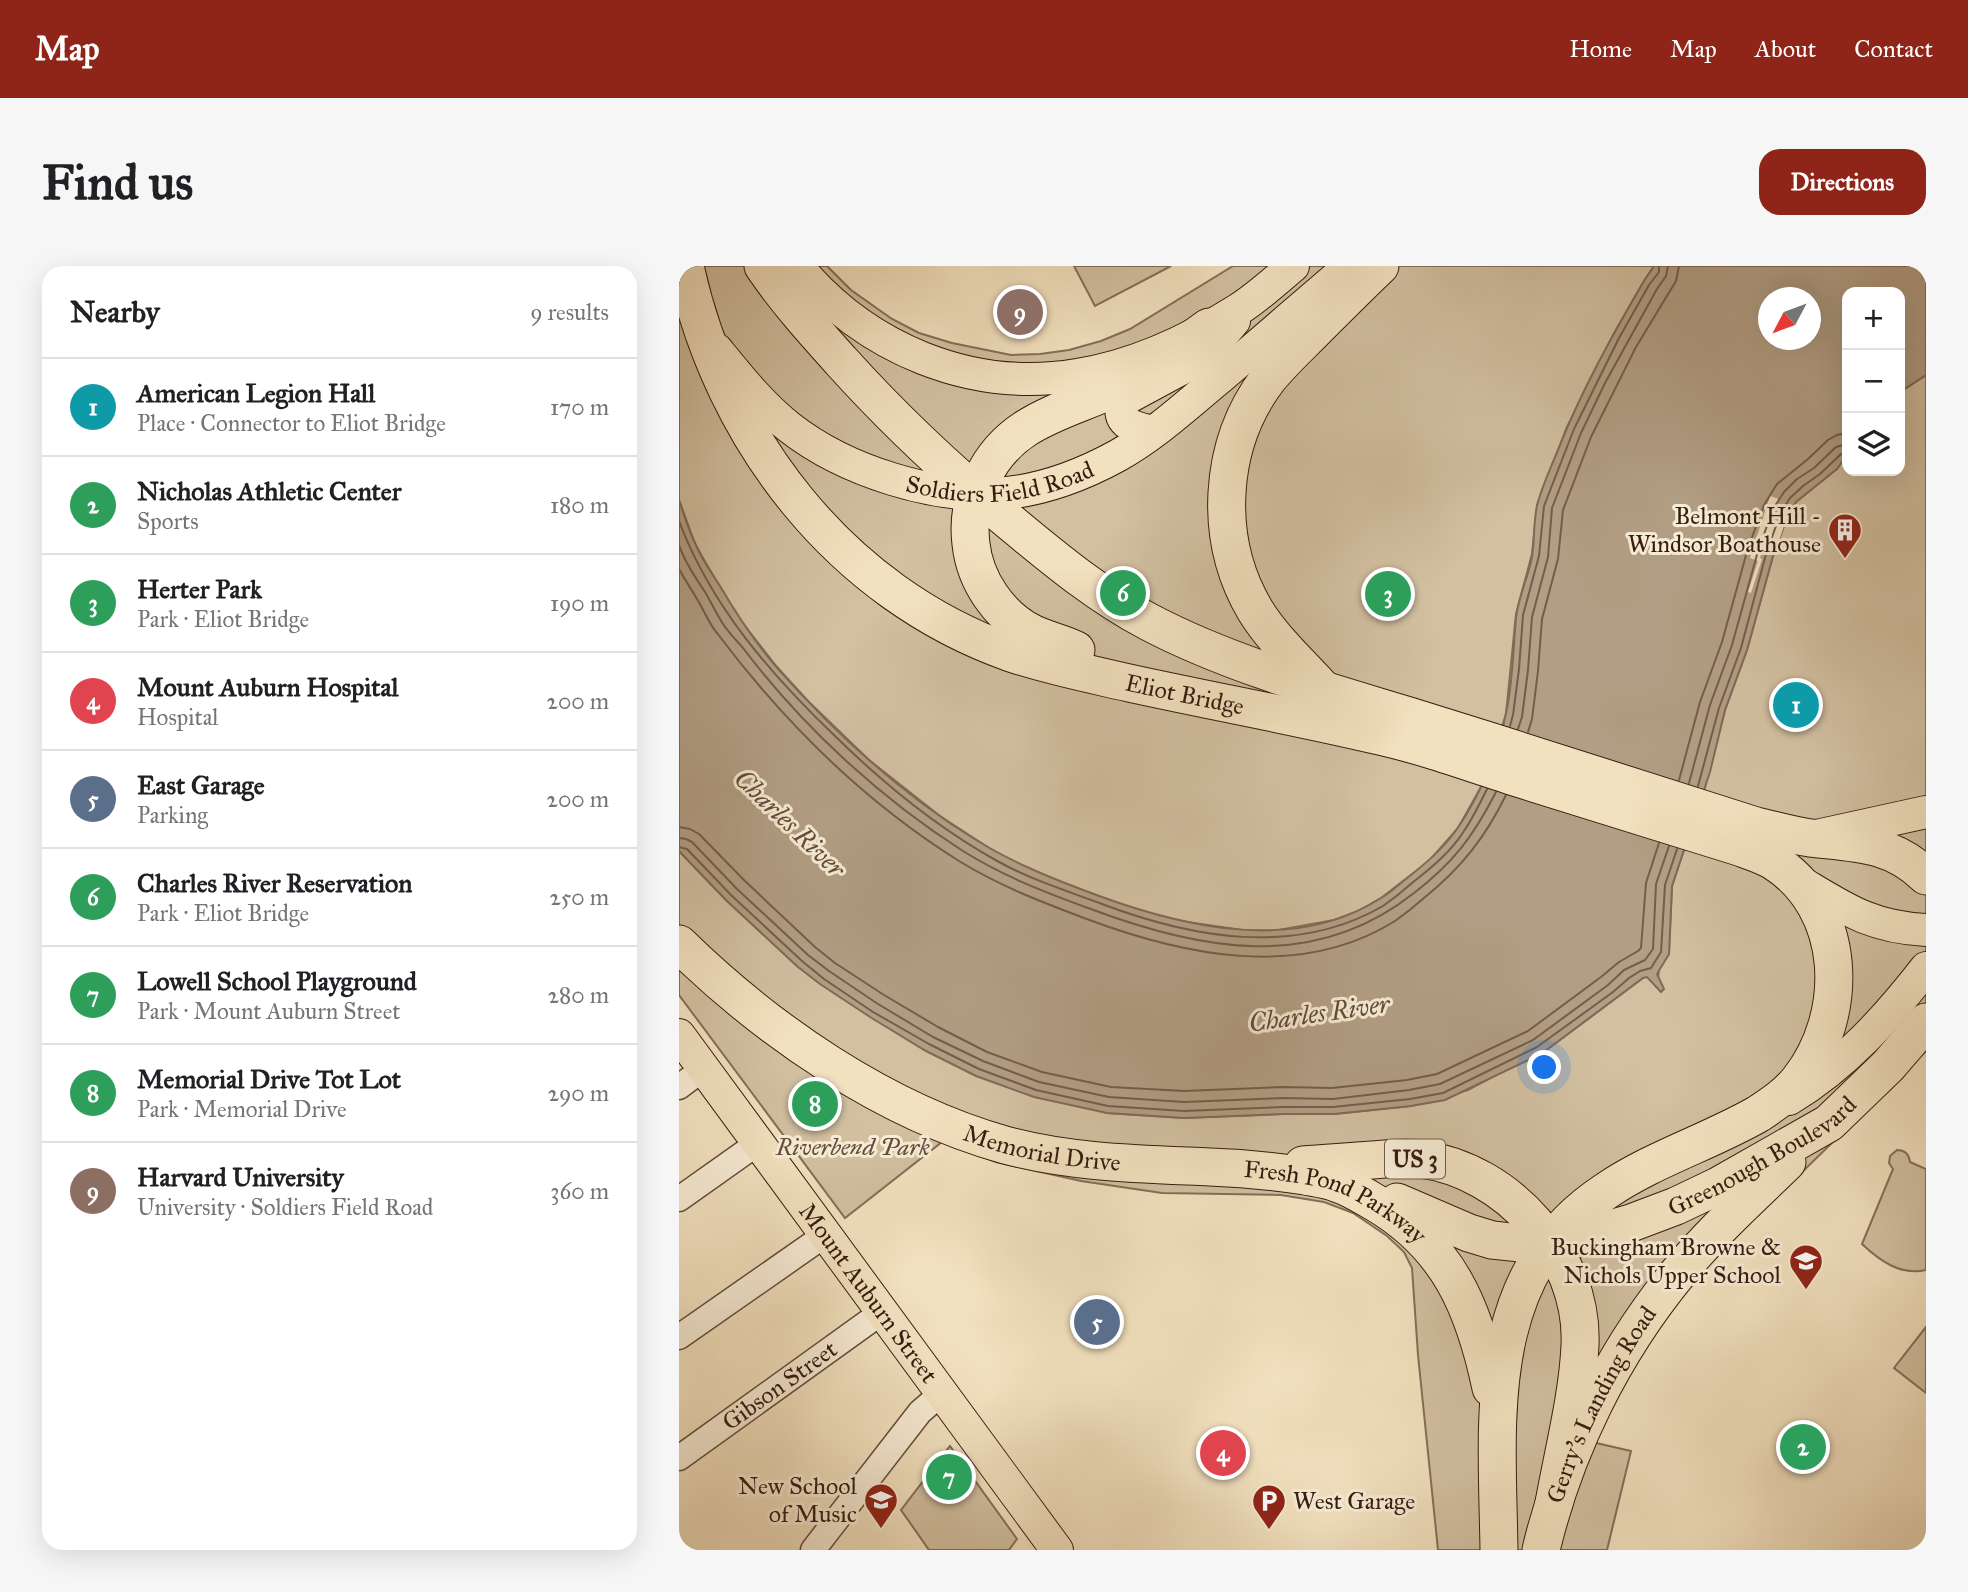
<!DOCTYPE html>
<meta charset="utf-8">
<style>
:root{--surface:#fff;--page:#f6f6f6;--text:#202124;--muted:#757577;--line:#e0e0e0;--accent:#8f2418}
body{margin:0;font-family:"IM FELL Great Primer",serif;background:var(--page);color:var(--text)}
.controls{position:absolute;right:21px;top:21px;display:grid;overflow:hidden;border-radius:14px;box-shadow:0 7px 28px #0002}
.controls button{width:63px;height:63px;display:grid;place-items:center;padding:0;border:0;border-bottom:2px solid var(--line);background:var(--surface);color:var(--text);font:35px sans-serif}
.compass{position:absolute;left:1079px;top:21px;width:63px;height:63px;border-radius:50%;background:var(--surface);box-shadow:0 7px 28px #0002;rotate:229deg}
.you{position:absolute;left:866px;top:802px;width:24px;height:24px;margin:-18px;border:5px solid #fff;border-radius:50%;background:#1a73e8;box-shadow:0 0 0 10px #1a73e833}
.badge{display:grid;place-items:center;width:46px;height:46px;border-radius:50%;background:var(--accent);color:#fff;font-size:23px;font-weight:700}
.pin{position:absolute;translate:-50% -50%;border:4px solid #fff;box-shadow:0 2px 7px #0006}
.list{margin:0;padding:0;list-style:none}
h2{display:flex;justify-content:space-between;align-items:center;height:91px;margin:0;padding:0 28px;font-size:30px}
h2 small{font-size:23px;font-weight:400;color:var(--muted)}
.list li{display:grid;grid-template-columns:46px 1fr auto;gap:21px;align-items:center;box-sizing:border-box;height:98px;padding:0 28px;border-top:2px solid var(--line)}
.list b{display:block;font-size:26px;white-space:nowrap}
.list p{margin:0;font-size:23px;white-space:nowrap;color:var(--muted)}
.list em{font-size:23px;font-style:normal;color:var(--muted)}
.icon{flex:none;width:38px;height:38px;fill:none;stroke:currentColor;stroke-width:2;stroke-linecap:round;stroke-linejoin:round}
.map{position:relative;flex:none;width:1247px;height:1284px;overflow:hidden;border-radius:21px}
header{display:flex;align-items:center;gap:42px;box-sizing:border-box;height:98px;padding:0 35px;background:var(--accent);color:#fff}
header strong{font-size:33px}
nav{display:flex;gap:38px;margin-inline-start:auto;font-size:24px}
.intro{display:flex;align-items:center;justify-content:space-between;box-sizing:border-box;height:168px;padding:0 42px}
h1{margin:0;font-size:49px}
.button{padding:18px 32px;border-radius:21px;background:var(--accent);color:#fff;font-size:24px;font-weight:700}
main{display:flex;gap:42px;padding:0 42px}
aside{flex:1;background:var(--surface);border-radius:21px;box-shadow:0 7px 28px #0002}
.map>svg:first-child{display:block}
.green{fill:#d2c0a1;stroke:#846e58;stroke-width:2}
.water{fill:#b29e84;stroke:#806a56;stroke-width:2;fill-rule:evenodd}
.pier{fill:#f2e1bf}
.lines{fill:none;stroke-linecap:round;stroke-linejoin:round}
.shore{stroke:#745d4a;stroke-width:2}
.minor-casing{stroke:#644d3c;stroke-width:27}
.major-casing{stroke:#351c10;stroke-width:34}
.highway-casing{stroke:#351c10;stroke-width:39}
.minor{stroke:#f7ecd5;stroke-width:24}
.major{stroke:#f2e1bf;stroke-width:32}
.highway{stroke:#f2e1bf;stroke-width:37}
.labels{text-anchor:middle;stroke-width:6;stroke-linejoin:round;paint-order:stroke}
.shield{fill:#f7ecd5;stroke:#6f5a4b;stroke-width:2}
.shield-label{font-size:23px;font-weight:bold;fill:#351c10}
.street-label{font-size:24px;fill:#351c10;stroke:#f7ecd5}
.poi-label{font-size:24px;fill:#351c10;stroke:#f7ecd5;text-anchor:end}
.park-label{font-size:24px;font-style:italic;fill:#644d3c;stroke:#f7ecd5}
.water-label{font-size:26px;font-style:italic;fill:#614a39;stroke:#f7ecd5}
</style>
<header>
<strong>Map</strong>
<nav><a>Home</a><a>Map</a><a>About</a><a>Contact</a></nav>
</header>
<div class="intro"><h1>Find us</h1><a class="button">Directions</a></div>
<main>
<aside>
<h2>Nearby<small>9 results</small></h2>
<ul class="list">
<li><span class="badge" style="background:#0f9aa8">1</span><div><b>American Legion Hall</b><p>Place · Connector to Eliot Bridge</p></div><em>170 m</em></li>
<li><span class="badge" style="background:#2e9e5b">2</span><div><b>Nicholas Athletic Center</b><p>Sports</p></div><em>180 m</em></li>
<li><span class="badge" style="background:#2e9e5b">3</span><div><b>Herter Park</b><p>Park · Eliot Bridge</p></div><em>190 m</em></li>
<li><span class="badge" style="background:#e0444e">4</span><div><b>Mount Auburn Hospital</b><p>Hospital</p></div><em>200 m</em></li>
<li><span class="badge" style="background:#5c6f8a">5</span><div><b>East Garage</b><p>Parking</p></div><em>200 m</em></li>
<li><span class="badge" style="background:#2e9e5b">6</span><div><b>Charles River Reservation</b><p>Park · Eliot Bridge</p></div><em>250 m</em></li>
<li><span class="badge" style="background:#2e9e5b">7</span><div><b>Lowell School Playground</b><p>Park · Mount Auburn Street</p></div><em>280 m</em></li>
<li><span class="badge" style="background:#2e9e5b">8</span><div><b>Memorial Drive Tot Lot</b><p>Park · Memorial Drive</p></div><em>290 m</em></li>
<li><span class="badge" style="background:#8d6e63">9</span><div><b>Harvard University</b><p>University · Soldiers Field Road</p></div><em>360 m</em></li>
</ul>
</aside>
<div class="map">
<svg width="1247" height="1284" viewBox="0 0 1247 1284">
<rect width="100%" height="100%" fill="#f2e1bf"/>
<filter id="stains"><feTurbulence type="fractalNoise" baseFrequency=".00286" numOctaves="4"/><feColorMatrix values="0 0 0 0 .2 0 0 0 0 .09 0 0 0 0 .02 0 0 0 .5 -.17"/></filter>
<radialGradient id="worn" r=".72"><stop offset=".6" stop-color="#630" stop-opacity="0"/><stop offset="1" stop-color="#630" stop-opacity=".3"/></radialGradient>
<!-- green -->
<path class="green" d="M0,0H148L172,24L213,53L240,67L273,77L332,89L361,88L390,84L422,75L451,63L554,0H975L965,15L934,69L888,161L858,239L853,288L837,348L827,448L813,492L802,521L779,562L750,595L702,632L679,645L655,654L594,665L563,664L494,654L452,642L359,608L324,591L261,550L190,494L129,435L98,401L58,350L29,301L16,278L0,234Z
M395,0H492L416,40Z
M1247,109V785L1071,957L1020,1009L995,1040L954,1099L913,1176L952,1185L928,1284H759L739,1089L733,1002L725,986L708,970L674,947L645,936L602,929L483,927L402,915L317,896L263,876L166,952L0,729V585L47,634L119,701L428,847L505,852L604,848H655L732,840L789,824L835,799L862,788L964,712L968,710L972,714L979,713L980,703L990,688L993,620L1026,521L1046,444L1068,384L1094,290L1109,249L1117,236L1157,203L1168,189V205H1221V126Z
M1218,884C1226,884 1230,888 1231,896L1247,903V1004C1221,1010 1200,994 1183,978L1214,903L1210,897L1211,890Z
M1247,1061V1127L1215,1102Z
M271,1180L338,1273L330,1284H250L222,1244Z"/>
<!-- water -->
<path class="water" d="M975,0H1247V109L1221,126V26H1168V189L1158,203L1117,236L1109,249L1094,290L1068,384L1046,444L1031,506L993,620L990,688L978,708L985,723L982,726L968,711L964,712L862,788L766,834L732,840L655,848H604L505,852L428,847L355,831L297,810L247,785L191,751L141,718L119,701L47,634L0,585V234C5,249 10,265 17,279C23,293 32,306 41,320C58,349 77,378 100,404C157,468 224,529 297,574C336,598 377,614 420,630C508,662 617,687 702,632C711,627 719,619 727,613C746,598 764,583 778,563C800,531 820,485 827,447C834,416 834,384 837,352C839,332 849,312 853,291C856,273 854,253 859,236C864,218 872,201 879,184C902,125 933,70 965,15ZM1090,32H1132V74H1090Z"/>
<!-- pier -->
<path class="pier" d="M1091,230L1100,233L1094,253L1106,257L1100,275L1087,271L1081,292L1083,293L1072,327L1069,326L1079,295L1071,292Z"/>
<g class="lines">
<!-- shore -->
<path class="shore" d="M0,255C32,340 92,409 157,471C206,519 260,563 320,596C353,614 388,625 423,638C513,672 616,691 704,640C714,633 724,625 733,617C752,602 772,586 785,565C794,552 801,537 808,523
M0,279C6,296 16,311 26,326C32,336 37,347 44,358C50,367 57,374 64,382C124,461 201,532 284,585C324,610 365,626 409,642C520,684 634,707 735,627C774,597 794,571 817,526
M0,303C7,316 15,327 22,340C27,349 31,359 38,367C104,455 186,536 280,595C321,620 360,635 405,652C503,689 620,715 716,655C726,648 736,640 745,632C782,602 806,572 827,529
M831,460L834,449L840,403L844,349L860,290L865,240L895,163L940,72L970,19L980,6V0
M839,463L843,451L849,404L853,351L869,291L873,242L902,167L926,117L978,23L987,10L989,0
M849,466L853,453L859,405L863,353L879,293L884,244L912,171L957,81L997,15L1000,0
M1000,514L1021,436L1043,376L1069,282L1085,239L1098,218L1129,193L1149,174L1158,169L1168,167
M1010,517L1031,439L1053,379L1079,285L1094,243L1105,226L1118,213L1135,202L1157,181L1168,178
M1019,520L1040,442L1062,382L1087,288L1102,246L1111,232L1124,220L1141,208L1162,188L1168,187
M0,561L11,563L20,568L66,615L136,681L156,697L205,729L259,761L308,786L363,806L432,821L505,825L603,821L653,822L728,814L758,808L849,765L922,711L940,696L959,685L962,682L967,617L980,577
M0,572L7,573L13,576L58,623L129,689L150,705L199,738L254,771L304,795L360,816L430,831L505,836L603,832L654,833L730,824L761,818L854,774L929,719L945,704L966,694L974,683L977,618L990,580
M0,581L8,583L52,629L123,695L145,713L194,746L250,778L300,803L357,824L429,840L505,845L604,841H654L731,833L764,827L858,781L934,726L950,712L961,705L972,702L982,686L986,619L998,583"/>
<!-- minor casing -->
<g class="minor-casing">
<g id="minor">
<path d="M0,821L24,803"/>
<path d="M0,933L79,877"/>
<path d="M0,1071L146,969"/>
<path id="s1" d="M0,1192L203,1046"/>
<path d="M134,1284L241,1146L263,1127"/>
</g>
</g>
<!-- major casing -->
<g class="major-casing">
<g id="major">
<path d="M118,0C186,82 291,127 398,109C455,100 511,74 560,43C579,31 596,15 614,0"/>
<path id="s2" d="M38,84C60,111 82,139 110,161C166,205 257,234 328,227C365,223 405,208 438,190C476,169 509,138 543,110C586,73 628,37 671,0"/>
<path d="M473,166C456,161 437,159 444,136L450,131L513,97L533,81L555,55"/>
<path d="M1142,569L1247,546"/>
<path d="M1118,614C1165,642 1190,661 1247,664"/>
<path id="s3" d="M0,769L378,1284"/>
<path d="M1110,833C1165,800 1208,752 1247,702"/>
</g>
</g>
<!-- highway casing -->
<g class="highway-casing">
<g id="highway">
<path id="s4" d="M6,0C43,173 162,327 332,387C370,400 411,408 450,417C532,435 615,450 696,469C742,479 787,495 832,510C908,533 984,557 1060,581C1071,585 1084,589 1094,595C1169,642 1171,749 1120,814C1109,828 1094,838 1079,848C1030,876 974,893 927,925C801,1008 818,1153 820,1284"/>
<path d="M84,0C107,34 135,65 162,95C216,155 275,210 337,261C378,295 422,331 470,356C550,398 644,424 730,450C846,486 962,523 1077,560C1095,564 1112,569 1131,572C1175,577 1212,576 1247,610"/>
<path d="M397,384C383,377 367,374 353,367C320,350 296,315 292,278C289,254 293,232 304,211C333,150 393,145 447,117C477,102 503,80 530,61"/>
<path d="M641,420C619,396 593,372 576,344C534,273 539,179 589,113C602,97 618,82 633,67C655,45 678,22 701,0"/>
<path id="s5" d="M0,678C89,765 205,845 326,879C392,897 463,898 531,901C563,902 594,905 626,910C636,912 647,913 657,917C670,921 683,929 695,936C769,979 795,1041 812,1122"/>
<path d="M624,899C647,897 670,896 693,894C709,893 725,891 741,893C829,904 905,990 901,1079C899,1129 884,1187 875,1237"/>
<path id="s6" d="M718,936L790,967L813,974L850,978L894,974L952,957L997,940L1039,920L1150,857L1209,800L1247,756"/>
<path id="s7" d="M862,1284C886,1183 934,1086 1000,1006C1033,966 1071,932 1108,896"/>
</g>
</g>
<!-- minor -->
<use href="#minor" class="minor"/>
<!-- major -->
<use href="#major" class="major"/>
<!-- highway -->
<use href="#highway" class="highway"/>
</g>
<!-- icons -->
<defs>
<g id="building-pin" transform="scale(1.75)"><path d="M0 17L-7.5 6A9.5 9.5 0 1 1 7.5 6Z" fill="#8f2418" stroke="#f7ecd5"/><path d="M-4-6H4V6H1V3H-1V6H-4ZM-2.5-4.3h1.7v1.8h-1.7ZM.8-4.3h1.7v1.8H.8ZM-2.5-1h1.7V.8h-1.7ZM.8-1h1.7V.8H.8Z" fill="#fff"/></g>
<g id="school-pin" transform="scale(1.75)"><path d="M0 17L-7.5 6A9.5 9.5 0 1 1 7.5 6Z" fill="#8f2418" stroke="#f7ecd5"/><path d="M0-5L7-2L0 1L-7-2ZM-4 1L0 2.5L4 1V4Q0 6-4 4Z" fill="#fff"/></g>
<g id="parking-pin" transform="scale(1.75)"><path d="M0 17L-7.5 6A9.5 9.5 0 1 1 7.5 6Z" fill="#8f2418" stroke="#f7ecd5"/><path d="M-3.5-5.5H1a3.5 3.5 0 0 1 0 7H-1V5.5H-3.5ZM-1-3.4V-.6H.8a1.4 1.4 0 0 0 0-2.8Z" fill="#fff"/></g>
</defs>
<g fill-rule="evenodd">
<use href="#building-pin" x="1166" y="264"/>
<use href="#school-pin" x="1127" y="995"/>
<use href="#school-pin" x="202" y="1234"/>
<use href="#parking-pin" x="590" y="1235"/>
</g>
<g class="labels">
<!-- shield labels -->
<rect class="shield" x="706" y="873.5" width="60" height="39" rx="5"/>
<g class="shield-label">
<text x="736" y="901">US 3</text>
</g>
<!-- street labels -->
<g class="street-label">
<text dy="8" stroke="none"><textPath href="#s2" startOffset="332">Soldiers Field Road</textPath></text>
<text dy="8" stroke="none"><textPath href="#s4" startOffset="707">Eliot Bridge</textPath></text>
<text dy="8" stroke="none"><textPath href="#s5" startOffset="424">Memorial Drive</textPath></text>
<text dy="8" stroke="none"><textPath href="#s6" startOffset="392">Greenough Boulevard</textPath></text>
<text dy="8" stroke="none"><textPath href="#s5" startOffset="726">Fresh Pond Parkway</textPath></text>
<text dy="8" stroke="none"><textPath href="#s3" startOffset="320">Mount Auburn Street</textPath></text>
<text dy="8" stroke="none"><textPath href="#s1" startOffset="124">Gibson Street</textPath></text>
<text dy="8" stroke="none"><textPath href="#s7" startOffset="158">Gerry's Landing Road</textPath></text>
</g>
<!-- poi labels -->
<g class="poi-label">
<text x="1142" y="258">Belmont Hill -<tspan x="1142" dy="28">Windsor Boathouse</tspan></text>
<text x="1102" y="989">Buckingham Browne &amp;<tspan x="1102" dy="28">Nichols Upper School</tspan></text>
<text x="178" y="1228">New School<tspan x="178" dy="28">of Music</tspan></text>
<text x="614" y="1243" text-anchor="start">West Garage</text>
</g>
<!-- park labels -->
<g class="park-label">
<text x="174" y="889">Riverbend Park</text>
</g>
<!-- water labels -->
<g class="water-label">
<text transform="translate(111 557) rotate(44)" y="9">Charles River</text>
<text transform="translate(640 747) rotate(-8)" y="9">Charles River</text>
</g>
</g>
<rect width="100%" height="100%" filter="url(#stains)"/>
<rect width="100%" height="100%" fill="url(#worn)"/>
</svg>
<div class="controls">
<button>+</button>
<button>−</button>
<button><svg class="icon" aria-label="layers" viewBox="0 0 24 24"><path d="M12 4l9 5-9 5-9-5zM3 14l9 5 9-5"/></svg></button>
</div>
<svg class="compass" viewBox="-18 -18 36 36"><path d="M0-13l5 13h-10z" fill="#e53935"/><path d="M0 13l5-13h-10z" fill="#757577"/></svg>
<div class="you"></div>
<div class="pin badge" style="left:1117px;top:439px;background:#0f9aa8">1</div>
<div class="pin badge" style="left:1124px;top:1181px;background:#2e9e5b">2</div>
<div class="pin badge" style="left:709px;top:328px;background:#2e9e5b">3</div>
<div class="pin badge" style="left:544px;top:1187px;background:#e0444e">4</div>
<div class="pin badge" style="left:418px;top:1056px;background:#5c6f8a">5</div>
<div class="pin badge" style="left:444px;top:327px;background:#2e9e5b">6</div>
<div class="pin badge" style="left:270px;top:1211px;background:#2e9e5b">7</div>
<div class="pin badge" style="left:136px;top:838px;background:#2e9e5b">8</div>
<div class="pin badge" style="left:341px;top:46px;background:#8d6e63">9</div>
</div>
</main>
